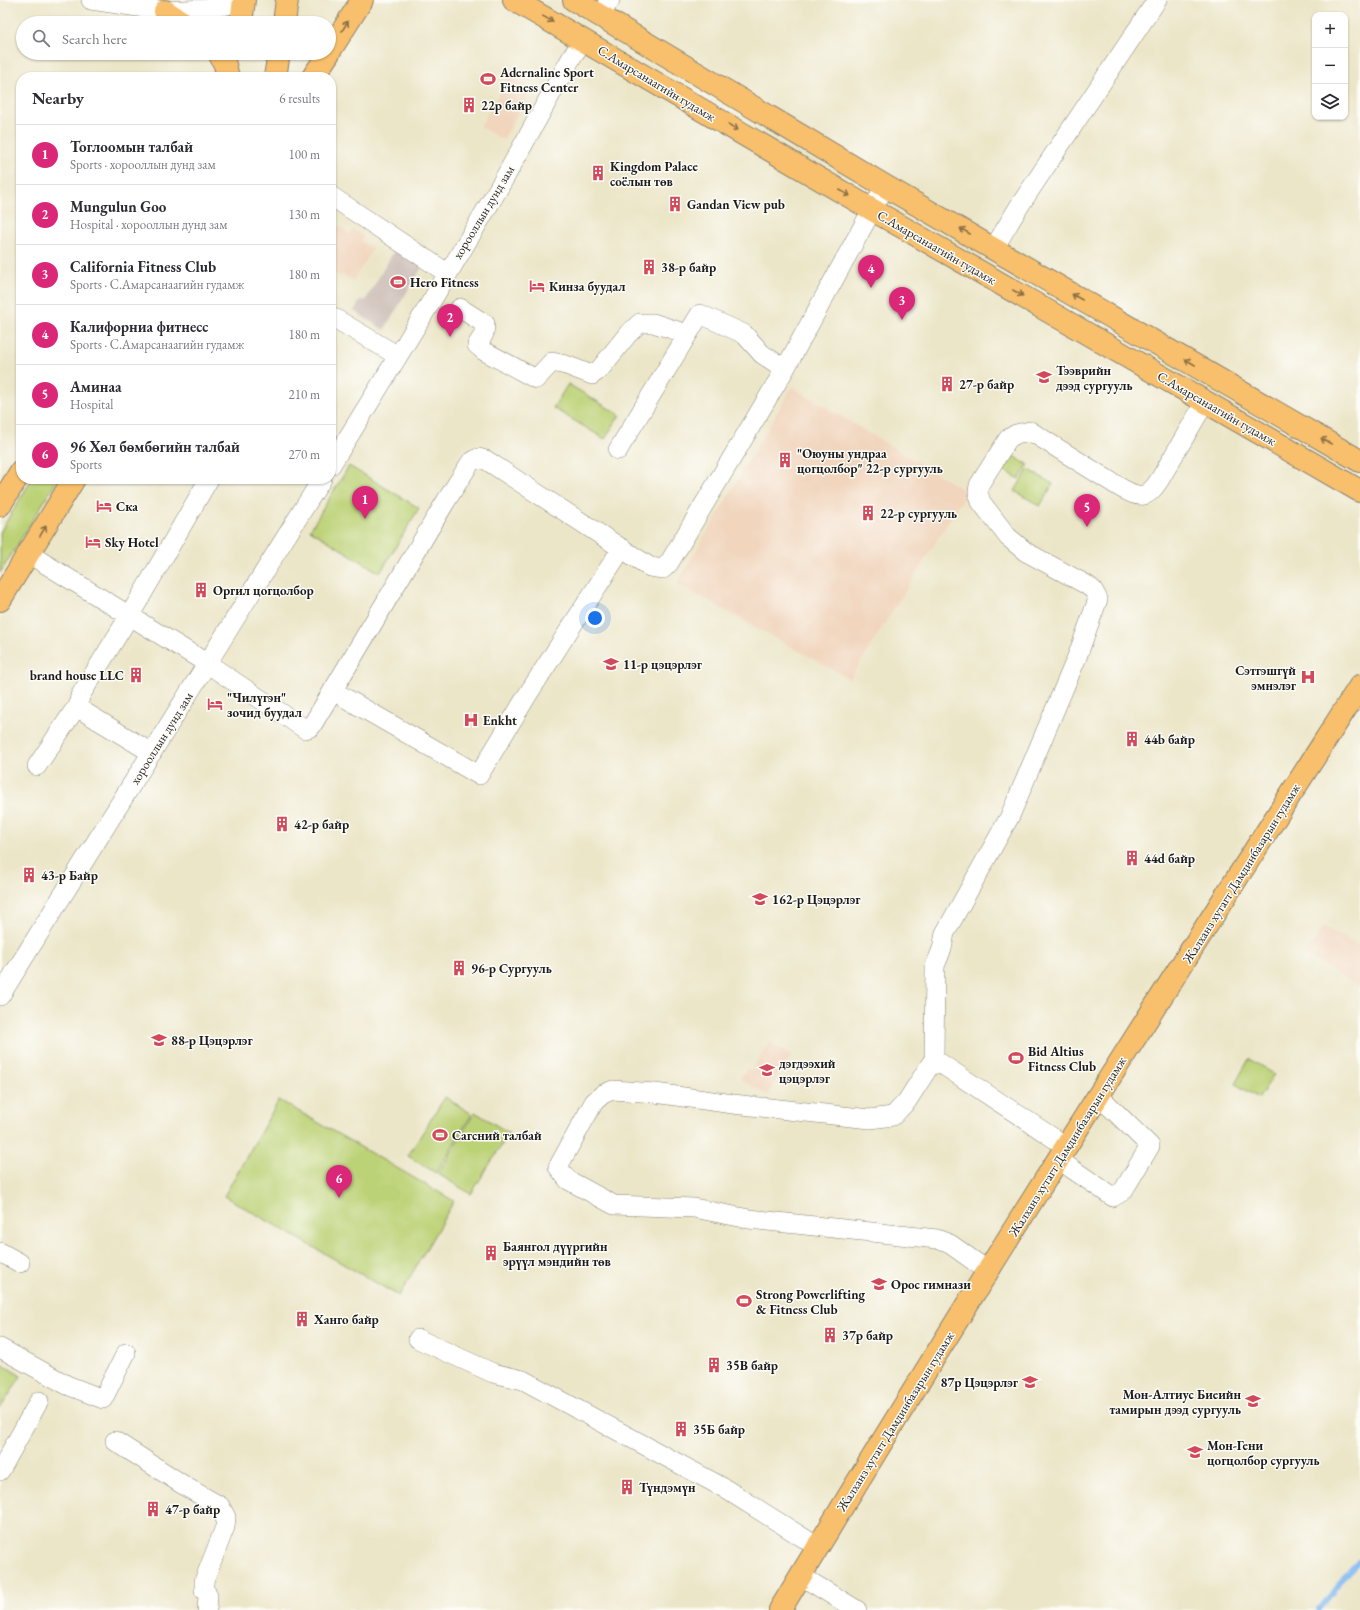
<!DOCTYPE html>
<meta charset="utf-8">
<style>
:root{--surface:#fff;--page:#f7f7f7;--text:#2b2b33;--muted:#7c7c81;--line:#e1e1e2;--accent:#db2777}
body{margin:0;font-family:"EB Garamond",serif;background:var(--page);color:var(--text)}
.controls{position:absolute;right:12px;top:12px;display:grid;overflow:hidden;border-radius:8px;box-shadow:0 1px 3px #0004}
.controls button{width:36px;height:36px;display:grid;place-items:center;padding:0;border:0;border-bottom:1px solid var(--line);background:var(--surface);color:var(--text);font:20px sans-serif}
.you{position:absolute;left:595px;top:618px;width:14px;height:14px;margin:-10px;border:3px solid #fff;border-radius:50%;background:#1a73e8;box-shadow:0 0 0 6px #1a73e833}
.badge{display:grid;place-items:center;width:26px;height:26px;border-radius:50%;background:var(--accent);color:#fff;font-size:13px;font-weight:700}
.pin{position:absolute;translate:-50% -33px;filter:drop-shadow(0 1px 2px #0008)}
.pin::after{content:'';position:absolute;top:21px;width:14px;height:12px;background:inherit;clip-path:polygon(0 0,100% 0,50% 100%)}
.list{margin:0;padding:0;list-style:none}
h2{display:flex;justify-content:space-between;align-items:center;height:52px;margin:0;padding:0 16px;font-size:17px}
h2 small{font-size:13px;font-weight:400;color:var(--muted)}
.list li{display:grid;grid-template-columns:26px 1fr auto;gap:12px;align-items:center;box-sizing:border-box;height:60px;padding:0 16px;border-top:1px solid var(--line)}
.list b{display:block;font-size:15px;white-space:nowrap}
.list p{margin:0;font-size:13px;white-space:nowrap;color:var(--muted)}
.list em{font-size:13px;font-style:normal;color:var(--muted)}
.icon{flex:none;width:22px;height:22px;fill:none;stroke:currentColor;stroke-width:2;stroke-linecap:round;stroke-linejoin:round}
.map{position:relative;flex:none;width:1360px;height:1610px;overflow:hidden}
.search{position:absolute;background:var(--surface);box-shadow:0 1px 3px #0004;left:16px;top:16px;width:320px;height:44px;display:flex;align-items:center;gap:10px;box-sizing:border-box;padding:0 14px;border-radius:22px;color:var(--muted);font-size:15px}
.panel{position:absolute;background:var(--surface);box-shadow:0 1px 3px #0004;left:16px;top:72px;width:320px;height:412px;border-radius:16px}
.map>svg:first-child{display:block}
.built{fill:#f1d5bd}
.industrial{fill:#cec1ba}
.green{fill:#bcd276;stroke:#6c7749}
.lines{fill:none;stroke-linecap:round;stroke-linejoin:round}
.stream{stroke:#80b9f1;stroke-width:5}
.minor-casing{stroke:#848172;stroke-width:20}
.major-casing{stroke:#848172;stroke-width:24}
.minor{stroke:#fff;stroke-width:19}
.major{stroke:#f8bf6c;stroke-width:22}
.oneway{stroke:#8a6e44}
.labels{text-anchor:middle;stroke-width:3;stroke-linejoin:round;paint-order:stroke}
.poi-label{font-size:13px;font-weight:bold;fill:#1c1c1c;stroke:#fdfcf7;text-anchor:start}
.street-label{font-size:13px;fill:#1c1c1c;stroke:#fdfcf7}
</style>
<div class="map">
<svg width="1360" height="1610" viewBox="0 0 1360 1610">
<rect width="100%" height="100%" fill="#fdfcf7"/>
<filter id="ink" filterUnits="userSpaceOnUse"><feTurbulence type="fractalNoise" baseFrequency=".025" numOctaves="2"/><feDisplacementMap in="SourceGraphic" scale="8" xChannelSelector="R" yChannelSelector="G"/><feConvolveMatrix kernelMatrix="1 2 1 2 8 2 1 2 1" color-interpolation-filters="sRGB"/></filter>
<filter id="wash" filterUnits="userSpaceOnUse"><feTurbulence type="fractalNoise" baseFrequency=".012" numOctaves="4" result="noise"/><feDisplacementMap in="SourceGraphic" scale="16" xChannelSelector="R" yChannelSelector="G"/><feGaussianBlur stdDeviation="0.9" result="paint"/><feColorMatrix in="noise" values="0 0 0 0 0 0 0 0 0 0 0 0 0 0 0 0 0 1.4 0 .05"/><feComposite in="paint" operator="in"/></filter>
<g filter="url(#wash)">
<rect width="100%" height="100%" fill="#ece6c9"/>
<!-- built -->
<path class="built" d="M509,76L532,89L503,140L480,127Z
M338,226L350,234L353,230L363,236L361,241L373,249L353,281L342,274L340,277L331,270V237Z
M792,387L967,492L850,679L677,584Z
M1323,926L1360,947V987L1306,956Z
M769,1042L791,1056L767,1095L740,1079L747,1069L751,1071Z"/>
<!-- industrial -->
<path class="industrial" d="M394,251L422,267L384,330L354,311L361,299L365,301Z"/>
<!-- green -->
<path class="green" d="M568,384L620,415L605,439L553,408Z
M1013,456L1028,465L1019,479L1004,470Z
M349,466L419,508L380,573L310,530Z
M1028,469L1053,484L1040,506L1015,491Z
M32,479H58L0,573V532Z
M1249,1059L1274,1074L1259,1098L1235,1084Z
M445,1097L472,1114L436,1173L408,1156Z
M279,1100L454,1201L399,1296L224,1196Z
M475,1112L509,1133L471,1194L438,1174Z
M0,1363L21,1376L0,1409Z"/>
<g class="lines">
<!-- stream -->
<path class="stream" d="M1318,1610L1338,1584L1360,1562"/>
</g>
</g>
<g filter="url(#ink)">
<g class="lines">
<!-- minor casing -->
<g class="minor-casing">
<path id="minor" d="M91,0L165,11L205,9L244,2
M600,15L610,0
M331,196L447,273
M994,248L1020,205L1157,0
M460,308L485,324L484,334L477,345L484,351L536,379L552,362L566,365L592,375L600,369L628,334L640,323H653L687,334
M331,316L398,356
M618,450L700,314L744,334L762,354L785,369
M331,465C385,378 438,291 490,203C519,154 545,104 573,55L584,40
M29,554L208,664L305,729L311,727L446,501L470,463L478,458L486,460L650,567L663,569L669,563L785,369L885,186
M333,691L479,775L528,694L622,548
M78,708L80,696L130,615L209,479
M37,766L73,712L78,708L152,753
M0,996L322,479
M934,1059L1067,1147
M1059,1160L1113,1197L1123,1191L1150,1146L1099,1096
M0,1252L20,1263
M988,1271L950,1244L937,1239L749,1219L694,1208L614,1205L568,1180L558,1167L594,1102L603,1094L613,1090L655,1093L733,1104L870,1119L893,1116L907,1101L934,1059L935,966L942,949L945,933L1010,816L1077,657L1098,599L1093,590L1087,585L1026,552L1008,537L981,502L978,492L979,485L1008,439L1016,434L1030,431L1121,488C1141,499 1147,499 1160,479L1205,402
M418,1339L493,1373L523,1380L724,1488L818,1547
M0,1348L67,1385L103,1399L126,1353
M115,1441L188,1488L220,1506L226,1517L225,1527L204,1581V1590L208,1595L207,1610
M0,1471L39,1401
M801,1576L857,1610"/>
</g>
<!-- major casing -->
<g class="major-casing">
<path id="major" d="M514,0L871,209L1360,491
M574,0L885,186L1360,461
M165,11L184,23
M241,23L244,0
M284,23L287,0
M329,52L362,0
M219,53L225,65L228,77
M275,77L279,53
M313,77L329,53
M0,505L21,471
M0,600L74,479
M780,1610C967,1298 1164,992 1360,686"/>
</g>
<!-- minor -->
<use href="#minor" class="minor"/>
<!-- major -->
<use href="#major" class="major"/>
</g>
<!-- one-way arrows -->
<defs><path id="oneway-shaft" d="M-6 0H5M1.5-3L5.5 0L1.5 3" fill="none" stroke-width="1.6" stroke-linecap="round" stroke-linejoin="round"/></defs>
<g class="oneway">
<use href="#oneway-shaft" transform="translate(548 19) rotate(29)"/>
<use href="#oneway-shaft" transform="translate(345 26) rotate(-58)"/>
<use href="#oneway-shaft" transform="translate(733 127) rotate(30)"/>
<use href="#oneway-shaft" transform="translate(845 193) rotate(30)"/>
<use href="#oneway-shaft" transform="translate(965 231) rotate(-150)"/>
<use href="#oneway-shaft" transform="translate(1018 293) rotate(30)"/>
<use href="#oneway-shaft" transform="translate(1077 297) rotate(-150)"/>
<use href="#oneway-shaft" transform="translate(1190 362) rotate(-150)"/>
<use href="#oneway-shaft" transform="translate(1326 441) rotate(-150)"/>
<use href="#oneway-shaft" transform="translate(43 531) rotate(-59)"/>
</g>
</g>
<!-- icons -->
<defs>
<g id="stadium-bare" transform="scale(1.2)"><path d="M0-5a6.5 5 0 1 0 0 10a6.5 5 0 1 0 0-10ZM-3.5-1.8h7v3.6h-7Z" fill="#d1495b" stroke="#fdfcf7" stroke-width="2.5" paint-order="stroke"/></g>
<g id="building-bare" transform="scale(1.2)"><path d="M-4-6H4V6H1V3H-1V6H-4ZM-2.5-4.3h1.7v1.8h-1.7ZM.8-4.3h1.7v1.8H.8ZM-2.5-1h1.7V.8h-1.7ZM.8-1h1.7V.8H.8Z" fill="#d1495b" stroke="#fdfcf7" stroke-width="2.5" paint-order="stroke"/></g>
<g id="hotel-bare" transform="scale(1.2)"><path d="M-6-4.5h1.5V1H6V5H4.5V3h-9V5H-6ZM-4 0a1.8 1.8 0 1 1 3.6 0ZM.5 0V-2.5h3Q6-2.5 6 0Z" fill="#d1495b" stroke="#fdfcf7" stroke-width="2.5" paint-order="stroke"/></g>
<g id="university-bare" transform="scale(1.2)"><path d="M0-5L7-2L0 1L-7-2ZM-4 1L0 2.5L4 1V4Q0 6-4 4Z" fill="#d1495b" stroke="#fdfcf7" stroke-width="2.5" paint-order="stroke"/></g>
<g id="school-bare" transform="scale(1.2)"><path d="M0-5L7-2L0 1L-7-2ZM-4 1L0 2.5L4 1V4Q0 6-4 4Z" fill="#d1495b" stroke="#fdfcf7" stroke-width="2.5" paint-order="stroke"/></g>
<g id="hospital-bare" transform="scale(1.2)"><path d="M-5-5h3v3.5h4V-5h3V5h-3V1.5h-4V5h-3Z" fill="#d1495b" stroke="#fdfcf7" stroke-width="2.5" paint-order="stroke"/></g>
</defs>
<g fill-rule="evenodd">
<use href="#stadium-bare" x="488" y="79"/>
<use href="#building-bare" x="469" y="105"/>
<use href="#building-bare" x="598" y="173"/>
<use href="#building-bare" x="675" y="204"/>
<use href="#building-bare" x="649" y="267"/>
<use href="#stadium-bare" x="398" y="282"/>
<use href="#hotel-bare" x="537" y="286"/>
<use href="#university-bare" x="1044" y="377"/>
<use href="#building-bare" x="947" y="384"/>
<use href="#building-bare" x="785" y="460"/>
<use href="#hotel-bare" x="104" y="506"/>
<use href="#building-bare" x="868" y="513"/>
<use href="#hotel-bare" x="93" y="542"/>
<use href="#building-bare" x="201" y="590"/>
<use href="#school-bare" x="611" y="664"/>
<use href="#building-bare" x="136" y="675"/>
<use href="#hospital-bare" x="1308" y="677"/>
<use href="#hotel-bare" x="215" y="704"/>
<use href="#hospital-bare" x="471" y="720"/>
<use href="#building-bare" x="1132" y="739"/>
<use href="#building-bare" x="282" y="824"/>
<use href="#building-bare" x="1132" y="858"/>
<use href="#building-bare" x="29" y="875"/>
<use href="#school-bare" x="760" y="899"/>
<use href="#building-bare" x="459" y="968"/>
<use href="#school-bare" x="159" y="1040"/>
<use href="#stadium-bare" x="1016" y="1058"/>
<use href="#school-bare" x="767" y="1070"/>
<use href="#stadium-bare" x="440" y="1135"/>
<use href="#building-bare" x="491" y="1253"/>
<use href="#school-bare" x="879" y="1284"/>
<use href="#stadium-bare" x="744" y="1301"/>
<use href="#building-bare" x="302" y="1319"/>
<use href="#building-bare" x="830" y="1335"/>
<use href="#building-bare" x="714" y="1365"/>
<use href="#school-bare" x="1030" y="1382"/>
<use href="#university-bare" x="1253" y="1401"/>
<use href="#building-bare" x="681" y="1429"/>
<use href="#school-bare" x="1195" y="1452"/>
<use href="#building-bare" x="627" y="1487"/>
<use href="#building-bare" x="153" y="1509"/>
</g>
<g class="labels">
<!-- poi labels -->
<g class="poi-label">
<text x="500" y="77">Adernaline Sport<tspan x="500" dy="15">Fitness Center</tspan></text>
<text x="481" y="110">22р байр</text>
<text x="610" y="171">Kingdom Palace<tspan x="610" dy="15">соёлын төв</tspan></text>
<text x="687" y="209">Gandan View pub</text>
<text x="661" y="272">38-р байр</text>
<text x="410" y="287">Hero Fitness</text>
<text x="549" y="291">Кинза буудал</text>
<text x="1056" y="375">Тээврийн<tspan x="1056" dy="15">дээд сургууль</tspan></text>
<text x="959" y="389">27-р байр</text>
<text x="797" y="458">"Оюуны ундраа<tspan x="797" dy="15">цогцолбор" 22-р сургууль</tspan></text>
<text x="116" y="511">Ска</text>
<text x="880" y="518">22-р сургууль</text>
<text x="105" y="547">Sky Hotel</text>
<text x="213" y="595">Oргил цогцолбор</text>
<text x="623" y="669">11-р цэцэрлэг</text>
<text x="1296" y="675" text-anchor="end">Сэтгэшгүй<tspan x="1296" dy="15">эмнэлэг</tspan></text>
<text x="124" y="680" text-anchor="end">brand house LLC</text>
<text x="227" y="702">"Чилүгэн"<tspan x="227" dy="15">зочид буудал</tspan></text>
<text x="483" y="725">Enkht</text>
<text x="1144" y="744">44b байр</text>
<text x="294" y="829">42-p байр</text>
<text x="1144" y="863">44d байр</text>
<text x="41" y="880">43-р Байр</text>
<text x="772" y="904">162-р Цэцэрлэг</text>
<text x="471" y="973">96-р Сургууль</text>
<text x="171" y="1045">88-р Цэцэрлэг</text>
<text x="1028" y="1056">Bid Altius<tspan x="1028" dy="15">Fitness Club</tspan></text>
<text x="779" y="1068">дэгдээхий<tspan x="779" dy="15">цэцэрлэг</tspan></text>
<text x="452" y="1140">Сагсний талбай</text>
<text x="503" y="1251">Баянгол дүүргийн<tspan x="503" dy="15">эрүүл мэндийн төв</tspan></text>
<text x="891" y="1289">Орос гимнази</text>
<text x="756" y="1299">Strong Powerlifting<tspan x="756" dy="15">&amp; Fitness Club</tspan></text>
<text x="314" y="1324">Ханго байр</text>
<text x="842" y="1340">37р байр</text>
<text x="726" y="1370">35В байр</text>
<text x="1018" y="1387" text-anchor="end">87р Цэцэрлэг</text>
<text x="1241" y="1399" text-anchor="end">Мон-Алтиус Биеийн<tspan x="1241" dy="15">тамирын дээд сургууль</tspan></text>
<text x="693" y="1434">35Б байр</text>
<text x="1207" y="1450">Мон-Гени<tspan x="1207" dy="15">цогцолбор сургууль</tspan></text>
<text x="639" y="1492">Түндэмүн</text>
<text x="165" y="1514">47-р байр</text>
</g>
<!-- street labels -->
<g class="street-label">
<text transform="translate(657 83) rotate(31)" y="5">С.Амарсанаагийн гудамж</text>
<text transform="translate(483 212) rotate(-59)" y="5">хорооллын дунд зам</text>
<text transform="translate(937 247) rotate(30)" y="5">С.Амарсанаагийн гудамж</text>
<text transform="translate(1217 408) rotate(30)" y="5">С.Амарсанаагийн гудамж</text>
<text transform="translate(161 738) rotate(-58)" y="5">хорооллын дунд зам</text>
<text transform="translate(1241 873) rotate(-58)" y="5">Жалханз хутагт Дамдинбазарын гудамж</text>
<text transform="translate(1067 1146) rotate(-58)" y="5">Жалханз хутагт Дамдинбазарын гудамж</text>
<text transform="translate(895 1421) rotate(-58)" y="5">Жалханз хутагт Дамдинбазарын гудамж</text>
</g>
</g>
</svg>
<div class="controls">
<button>+</button>
<button>−</button>
<button><svg class="icon" aria-label="layers" viewBox="0 0 24 24"><path d="M12 4l9 5-9 5-9-5zM3 14l9 5 9-5"/></svg></button>
</div>
<div class="you"></div>
<div class="pin badge" style="left:365px;top:519px">1</div>
<div class="pin badge" style="left:450px;top:337px">2</div>
<div class="pin badge" style="left:902px;top:320px">3</div>
<div class="pin badge" style="left:871px;top:288px">4</div>
<div class="pin badge" style="left:1087px;top:527px">5</div>
<div class="pin badge" style="left:339px;top:1198px">6</div>
<div class="search"><svg class="icon" aria-label="search" viewBox="0 0 24 24"><circle cx="10" cy="10" r="6"/><path d="M15 15l6 6"/></svg>Search here</div>
<section class="panel">
<h2>Nearby<small>6 results</small></h2>
<ul class="list">
<li><span class="badge">1</span><div><b>Тоглоомын талбай</b><p>Sports · хорооллын дунд зам</p></div><em>100 m</em></li>
<li><span class="badge">2</span><div><b>Mungulun Goo</b><p>Hospital · хорооллын дунд зам</p></div><em>130 m</em></li>
<li><span class="badge">3</span><div><b>California Fitness Club</b><p>Sports · С.Амарсанаагийн гудамж</p></div><em>180 m</em></li>
<li><span class="badge">4</span><div><b>Калифорниа фитнесс</b><p>Sports · С.Амарсанаагийн гудамж</p></div><em>180 m</em></li>
<li><span class="badge">5</span><div><b>Аминаа</b><p>Hospital</p></div><em>210 m</em></li>
<li><span class="badge">6</span><div><b>96 Хөл бөмбөгийн талбай</b><p>Sports</p></div><em>270 m</em></li>
</ul>
</section>
</div>
